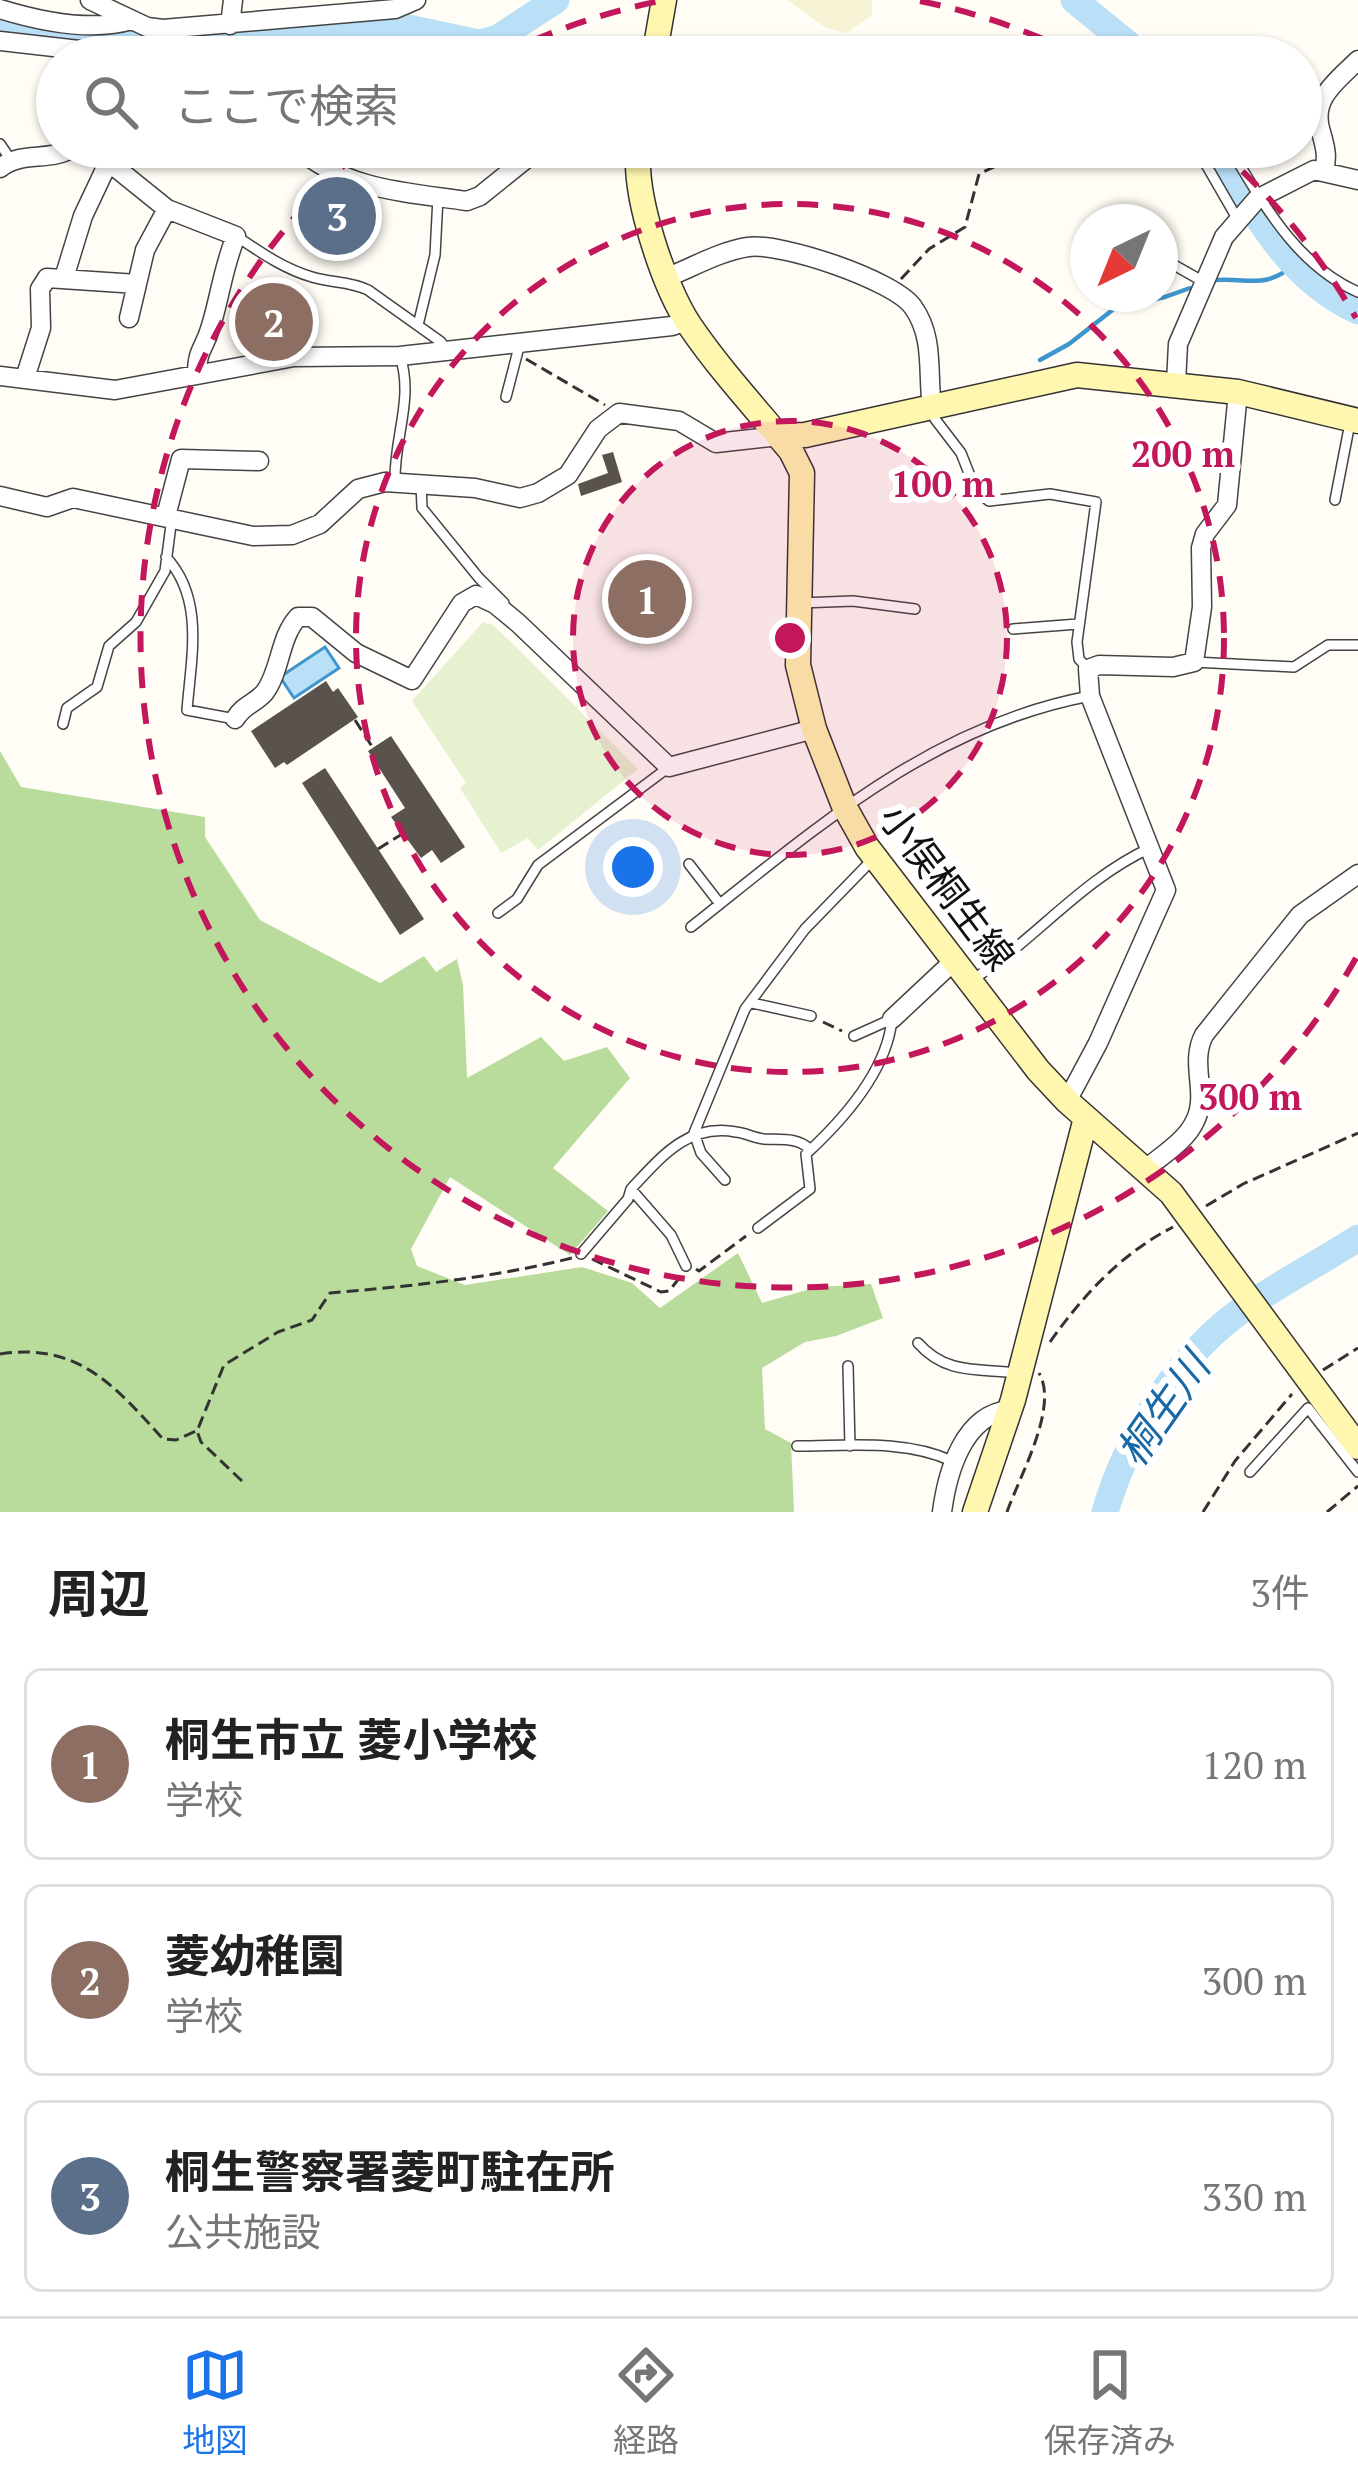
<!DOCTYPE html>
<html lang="ja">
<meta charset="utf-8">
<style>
:root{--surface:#fff;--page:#f6f6f6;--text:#222;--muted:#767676;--line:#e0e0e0;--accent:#1a73e8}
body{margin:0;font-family:"PT Serif","Noto Sans JP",serif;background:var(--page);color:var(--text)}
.compass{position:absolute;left:1070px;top:204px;width:108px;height:108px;border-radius:50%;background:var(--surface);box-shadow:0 3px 9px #0004;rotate:223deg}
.you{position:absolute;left:633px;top:867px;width:42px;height:42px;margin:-30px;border:9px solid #fff;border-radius:50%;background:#1a73e8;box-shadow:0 0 0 18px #1a73e833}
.badge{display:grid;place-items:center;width:78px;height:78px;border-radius:50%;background:var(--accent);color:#fff;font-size:39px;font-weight:700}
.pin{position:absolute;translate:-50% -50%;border:6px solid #fff;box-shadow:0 3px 12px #0006}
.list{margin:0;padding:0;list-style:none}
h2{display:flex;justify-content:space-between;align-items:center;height:156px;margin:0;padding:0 48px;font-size:51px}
h2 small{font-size:39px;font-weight:400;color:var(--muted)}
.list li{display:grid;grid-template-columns:78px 1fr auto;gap:36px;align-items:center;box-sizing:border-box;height:192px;margin:0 24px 24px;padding:0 24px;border:3px solid var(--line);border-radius:18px}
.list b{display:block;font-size:45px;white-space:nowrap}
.list p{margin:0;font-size:39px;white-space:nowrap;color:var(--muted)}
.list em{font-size:39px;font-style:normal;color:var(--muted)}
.icon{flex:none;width:66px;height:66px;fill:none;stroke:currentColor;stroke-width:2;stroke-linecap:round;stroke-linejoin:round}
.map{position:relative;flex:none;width:1358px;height:1512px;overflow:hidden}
.search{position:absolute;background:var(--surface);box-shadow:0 3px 9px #0004;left:36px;right:36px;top:36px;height:132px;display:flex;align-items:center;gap:30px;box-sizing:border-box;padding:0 42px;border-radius:66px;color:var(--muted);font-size:45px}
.sheet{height:804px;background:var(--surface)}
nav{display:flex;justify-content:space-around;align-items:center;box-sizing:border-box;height:168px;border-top:3px solid var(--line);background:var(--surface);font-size:33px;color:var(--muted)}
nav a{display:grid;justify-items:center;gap:6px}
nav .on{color:var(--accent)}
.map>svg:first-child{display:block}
.farmland{fill:#f6f3d4}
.forest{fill:#b9dc9c}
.pitch{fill:#e6f2cf}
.water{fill:#b9e0f7;stroke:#3f96cf;stroke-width:3}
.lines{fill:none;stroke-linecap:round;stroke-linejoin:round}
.stream{stroke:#3f96cf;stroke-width:4.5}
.river{stroke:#b9e0f7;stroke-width:27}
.building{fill:#5a524d}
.lane-casing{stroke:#444;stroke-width:12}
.street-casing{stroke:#444;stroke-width:21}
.secondary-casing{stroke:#333;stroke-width:27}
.path{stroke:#333;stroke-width:3;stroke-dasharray:12 6;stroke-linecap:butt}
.lane{stroke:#fff;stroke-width:9}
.street{stroke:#fff;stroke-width:18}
.secondary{stroke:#fff6b0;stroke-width:24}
.ring{fill:none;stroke:#c2185b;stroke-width:6;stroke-dasharray:21 15}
.labels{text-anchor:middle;stroke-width:12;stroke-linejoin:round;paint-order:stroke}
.street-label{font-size:39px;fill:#111;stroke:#fff}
.water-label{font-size:42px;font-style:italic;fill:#1768a6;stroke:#fff}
.centre{fill:#c2185b;stroke:#fff;stroke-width:6}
.ring-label{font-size:36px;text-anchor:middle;font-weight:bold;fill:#c2185b;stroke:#fff;stroke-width:12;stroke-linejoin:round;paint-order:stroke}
</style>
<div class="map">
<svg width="1358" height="1512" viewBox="0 0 1358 1512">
<rect width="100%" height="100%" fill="#fffdf5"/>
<!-- farmland -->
<path class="farmland" d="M788,0H872V15L846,33L826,28Z"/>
<!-- forest -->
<path class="forest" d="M0,751L21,787L205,817V837L260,920L380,983L424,956L436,972L457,959L463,985L467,1078L541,1037L564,1061L607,1047L630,1078L553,1168L608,1211L570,1255L450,1177L411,1249L417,1266L465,1285L582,1267L632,1283L660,1308L738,1253L762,1303L817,1287L871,1284L883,1318L836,1336L805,1342L762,1368L765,1429L791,1443L794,1512H0Z"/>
<!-- pitch -->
<path class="pitch" d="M483,622L493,625L513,644L638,769L538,850L528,838L501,853L460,788L466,783L412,701Z"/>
<!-- water -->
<path class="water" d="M325,647L339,668L294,698L280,677Z"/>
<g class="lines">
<!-- stream -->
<path class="stream" d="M1217,280C1251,278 1263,289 1293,266
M1040,360L1069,344L1115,308L1165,297L1190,288"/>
<!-- river -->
<path class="river" d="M1074,0L1144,57
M0,24L83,36L172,42L365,26L408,28L479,43L498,38L556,0
M1217,147C1253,211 1287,279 1358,311
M1105,1512C1127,1436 1180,1352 1246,1307C1282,1282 1321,1262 1358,1238"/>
</g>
<!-- building -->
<path class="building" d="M613,452L622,482L581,496L578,484L608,473L602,455Z
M326,681L333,692L338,688L358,717L287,765L284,762L275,768L251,731Z
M391,736L465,847L441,863L432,850L421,858L391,817L405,808L368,751Z
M325,768L424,919L400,935L302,783Z"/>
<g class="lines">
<!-- lane casing -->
<g class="lane-casing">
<path id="lane" d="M333,57L334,54
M914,57L965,52L999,57
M0,144L11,160
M1188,147L1204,161L1238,220
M1229,147C1263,203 1296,265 1358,292
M337,176L342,163L341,147
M236,236C260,252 284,269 312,277C331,283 350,281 368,290L441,342L447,351
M1160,257L1204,282
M418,325L435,255L438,197
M506,397L520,343
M933,411L935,419L961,453L976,491L989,501L1050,494L1096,502L1077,642L1079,659L1088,669
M395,481C394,437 414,399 400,356
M421,483L422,508L479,578L504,603
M1335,500L1350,423
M166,557C205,599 191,658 187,710L235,719
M800,603L853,601L915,609
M1013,629L1078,624
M1194,662L1294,667L1328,645H1358
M63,724L67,708L97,687L109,646L136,622L165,571L172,517
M689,864L720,904
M498,913L517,899L538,865L669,767
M691,927C814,830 930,726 1090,696
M972,980C1035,940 1081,880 1150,848
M752,1003L811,1016
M854,1036L892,1019
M725,1180L701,1153L694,1133L745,1009L805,929L873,859
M631,1189L671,1235L686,1266
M758,1228L810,1189L806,1154C843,1120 887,1071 892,1019
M581,1254L628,1199L631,1189C661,1157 688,1123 736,1132C746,1133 754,1138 764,1139C782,1140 796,1137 810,1149
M918,1343C947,1376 981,1368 1018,1373
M848,1366L850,1446
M797,1446C848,1446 905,1439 952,1461
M1250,1472L1308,1408L1358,1472"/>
</g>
<!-- street casing -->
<g class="street-casing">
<path id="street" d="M90,0L147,27L163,29L395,9L416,0
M0,9C39,21 92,32 132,20
M230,25L233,0
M0,41L141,57
M90,147L167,209L236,236C223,267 220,298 210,329C204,349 197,350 197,374
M296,147C346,190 404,192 467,201L480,196L541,147
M0,168C22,150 50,163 74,147
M1324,170C1328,157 1325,146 1321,132C1310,99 1336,82 1358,60
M668,277C693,267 721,251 748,247C780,242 894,280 913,307C935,338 927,373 932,407
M64,278L83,216L108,163
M129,318L145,250L167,209
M0,376L115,390L294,357L400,356L672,326L687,321
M25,378L41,328L40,289L47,278L137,284
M1176,383L1178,344L1224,237L1257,199L1314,170L1358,180
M0,496L47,507L73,498L253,536L292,535L320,524L358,489L385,482L475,488L520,498L538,493L568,475L598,429L619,413L679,421L716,443L779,436
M166,516L181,459L259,461
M235,719C243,705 256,703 265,692C281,670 279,638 298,617H312L356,653L412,680L462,603L476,595L495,604L518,623L669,767L814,729
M892,1019L956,959
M1067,1101L1098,1043L1166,890L1090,696L1088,669L1099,665L1173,667L1194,662L1202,607L1201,548L1205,534L1227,505L1238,392
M1146,1169C1162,1155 1186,1141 1195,1121C1209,1093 1189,1064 1204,1035L1300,915L1358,874
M942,1512C947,1474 963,1414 1010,1410"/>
</g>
<!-- secondary casing -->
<g class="secondary-casing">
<path id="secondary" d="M654,57L664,0
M639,147C632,193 664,287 690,326C720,370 757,410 791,451L802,473L798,665L814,729L844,806L867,847L1038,1070L1067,1101L1171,1193L1358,1447
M779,436L805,435L1077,375L1238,392L1358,421
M975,1512L1013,1400L1086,1118"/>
</g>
<!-- path -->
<path class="path" d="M901,279L929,249L965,227L979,174L996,166L1032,161L1036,155
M526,359L605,405
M355,720L373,748
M378,849L402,834
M823,1022L842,1031
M1206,1206L1243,1184L1358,1133
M592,1259L661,1292L669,1291L681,1276
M696,1269L699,1271L746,1236
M1050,1342C1084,1294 1121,1254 1173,1227
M0,1354C78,1342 115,1386 163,1439L176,1440L196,1431
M1323,1370L1358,1348
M242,1481L201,1442L197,1431L224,1365L278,1332L312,1320L330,1293C412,1286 492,1278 572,1258
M1007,1512C1020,1475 1059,1407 1039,1373
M1203,1512L1235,1461L1292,1394
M1327,1512L1358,1486"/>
<!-- lane -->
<use href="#lane" class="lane"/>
<!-- street -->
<use href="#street" class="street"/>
<!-- secondary -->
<use href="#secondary" class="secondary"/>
</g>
<!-- distance rings -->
<circle cx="790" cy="638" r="217" fill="#c2185b" fill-opacity=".12"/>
<g class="ring">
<circle cx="790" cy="638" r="217"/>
<circle cx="790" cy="638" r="434"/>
<path d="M1356 958A650 650 0 1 1 364 147M500 56A650 650 0 0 1 660 1M920 1A650 650 0 0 1 1080 56M1216 147A650 650 0 0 1 1356 318"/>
</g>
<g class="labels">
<!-- street labels -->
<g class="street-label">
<text transform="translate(947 887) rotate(53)" y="14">小俣桐生線</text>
</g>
<!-- water labels -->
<g class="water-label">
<text transform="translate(1163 1409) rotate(-55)" y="15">桐生川</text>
</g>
</g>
<circle cx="790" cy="638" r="18" class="centre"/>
<g class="ring-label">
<text x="1183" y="467">200 m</text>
<text x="943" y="497">100 m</text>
<text x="1250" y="1110">300 m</text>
</g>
</svg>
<svg class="compass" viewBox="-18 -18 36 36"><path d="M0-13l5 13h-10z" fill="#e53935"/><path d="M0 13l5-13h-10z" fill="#767676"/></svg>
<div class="you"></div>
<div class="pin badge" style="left:647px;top:599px;background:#8d6e63">1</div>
<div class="pin badge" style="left:274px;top:322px;background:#8d6e63">2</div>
<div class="pin badge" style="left:337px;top:216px;background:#5c6f8a">3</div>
<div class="search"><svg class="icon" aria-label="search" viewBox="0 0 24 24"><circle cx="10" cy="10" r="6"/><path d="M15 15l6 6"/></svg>ここで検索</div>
</div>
<section class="sheet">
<h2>周辺<small>3件</small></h2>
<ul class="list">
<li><span class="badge" style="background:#8d6e63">1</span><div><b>桐生市立 菱小学校</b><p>学校</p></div><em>120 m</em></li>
<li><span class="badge" style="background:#8d6e63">2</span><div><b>菱幼稚園</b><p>学校</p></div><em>300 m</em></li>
<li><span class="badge" style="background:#5c6f8a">3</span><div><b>桐生警察署菱町駐在所</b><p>公共施設</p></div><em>330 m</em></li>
</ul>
</section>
<nav>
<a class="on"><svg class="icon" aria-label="map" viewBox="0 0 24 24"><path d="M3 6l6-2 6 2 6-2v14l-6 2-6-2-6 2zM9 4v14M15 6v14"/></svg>地図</a>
<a><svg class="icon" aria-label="directions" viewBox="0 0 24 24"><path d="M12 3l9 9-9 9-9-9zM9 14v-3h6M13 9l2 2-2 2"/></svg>経路</a>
<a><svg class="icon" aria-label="saved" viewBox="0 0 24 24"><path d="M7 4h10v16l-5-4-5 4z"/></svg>保存済み</a>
</nav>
